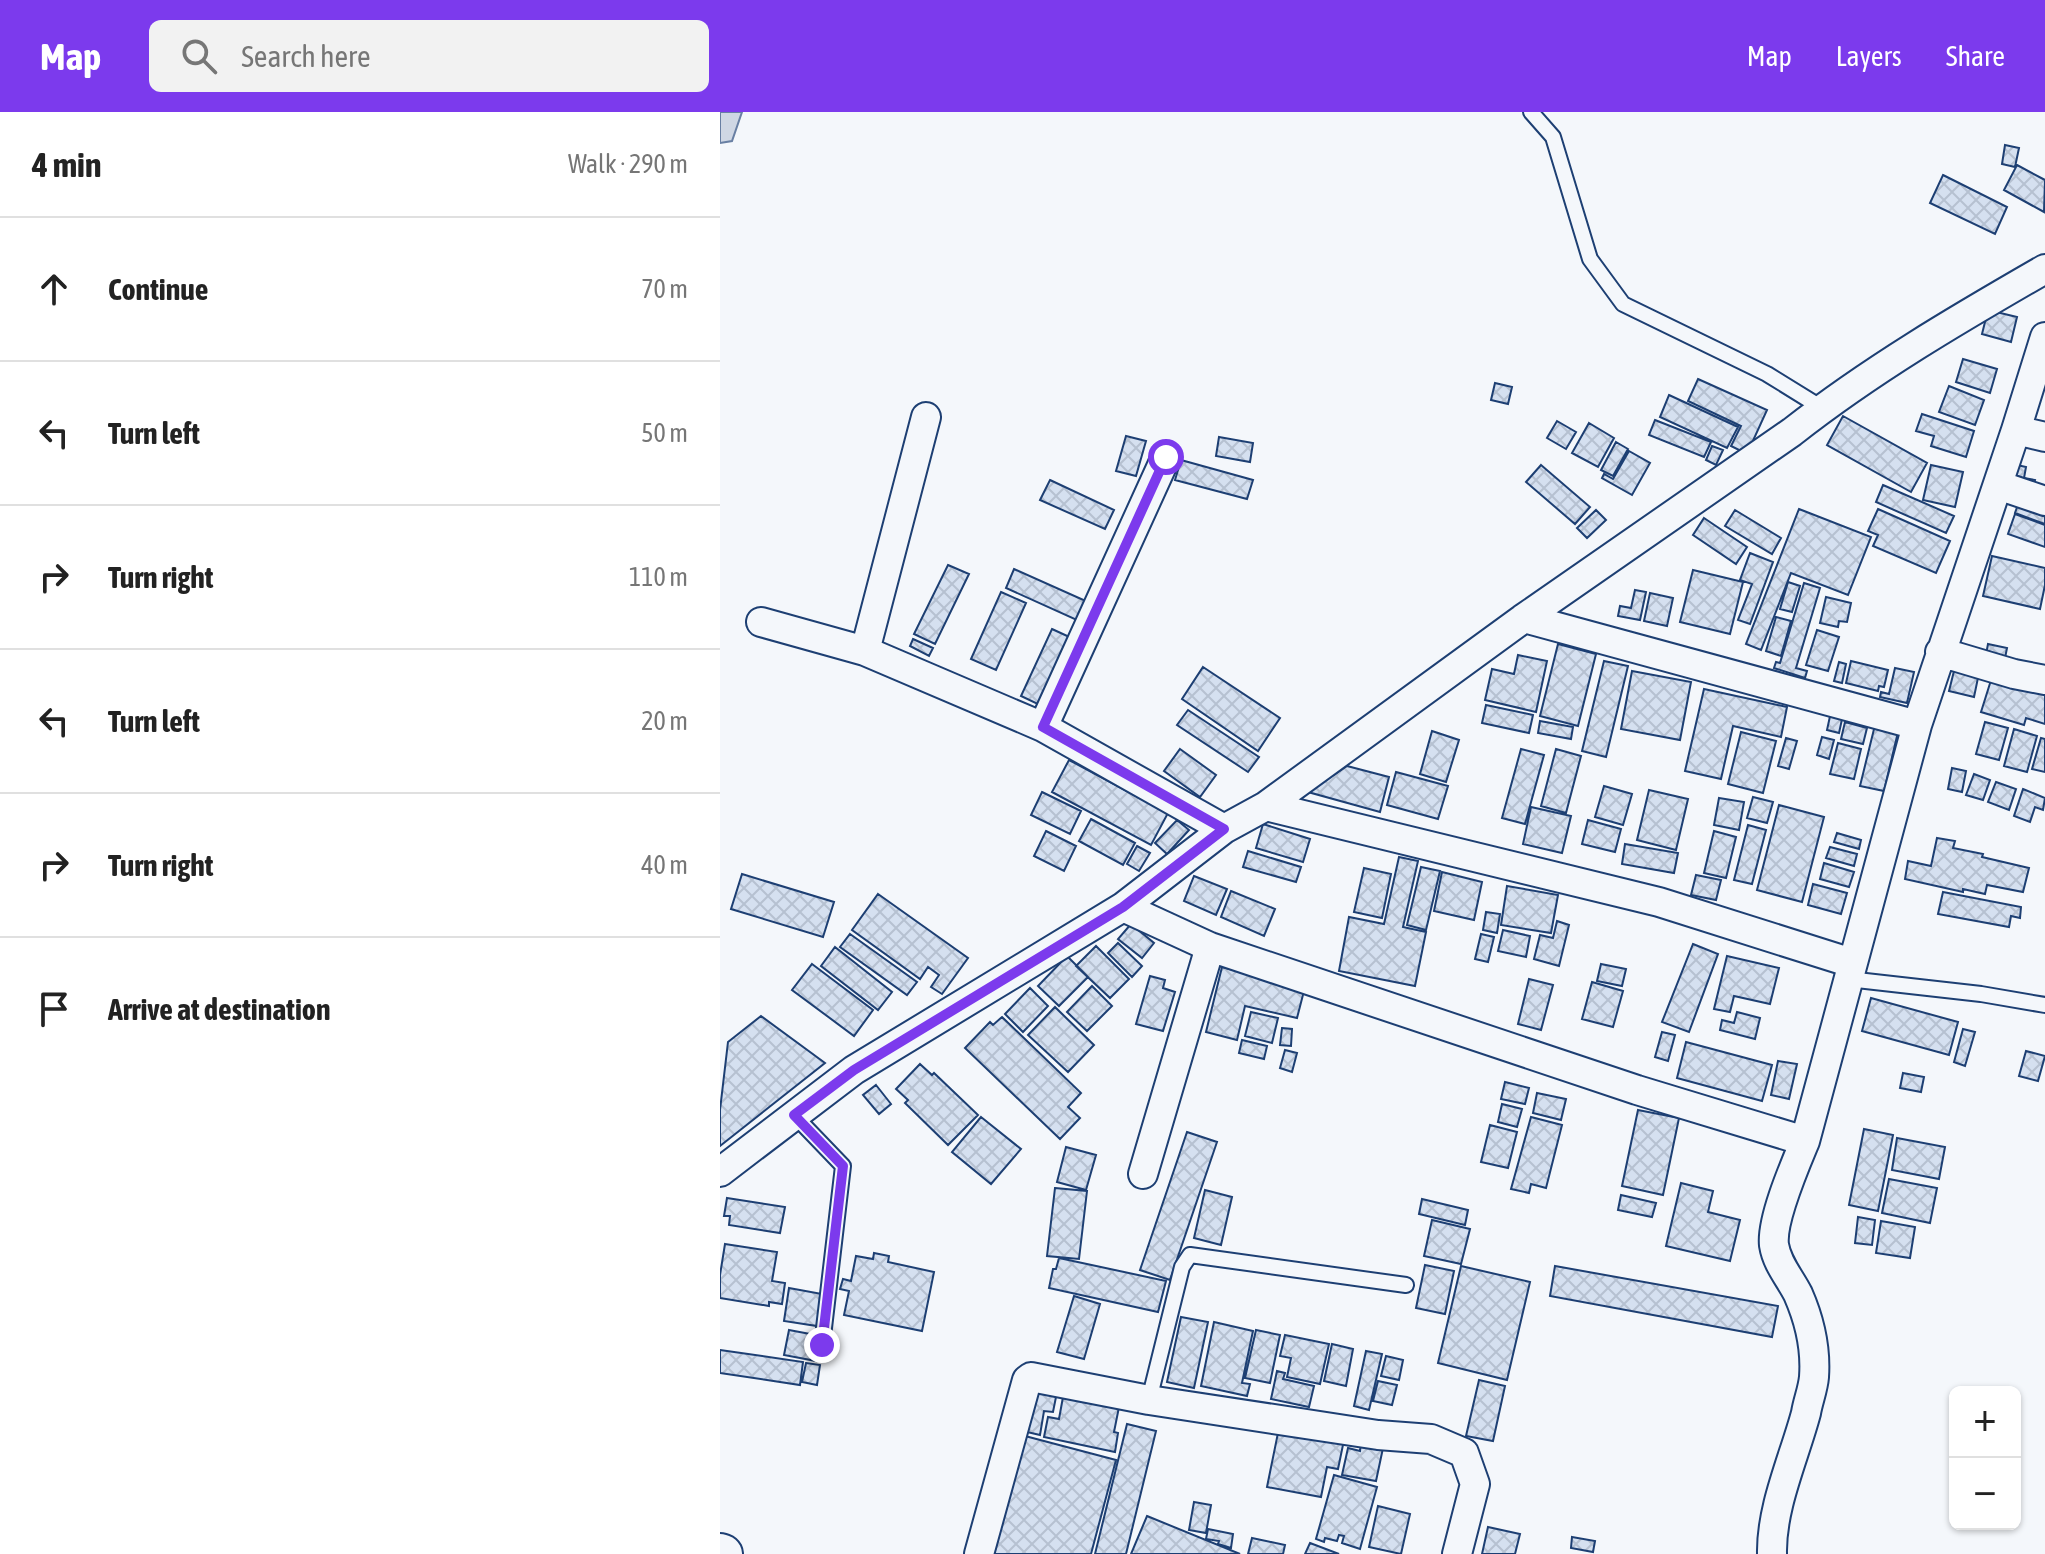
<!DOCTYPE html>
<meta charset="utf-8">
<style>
:root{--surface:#fff;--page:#f2f2f2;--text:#222;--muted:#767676;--line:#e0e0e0;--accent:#7c3aed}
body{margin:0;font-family:"Asap Condensed",sans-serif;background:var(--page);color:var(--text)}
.controls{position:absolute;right:24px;bottom:24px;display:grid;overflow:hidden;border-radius:12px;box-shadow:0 2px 6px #0004}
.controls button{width:72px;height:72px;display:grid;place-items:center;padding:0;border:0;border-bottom:2px solid var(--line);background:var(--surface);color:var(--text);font:40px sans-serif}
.stop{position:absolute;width:24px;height:24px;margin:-18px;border:6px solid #7c3aed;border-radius:50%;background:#fff}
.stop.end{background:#7c3aed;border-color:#fff;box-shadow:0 2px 8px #0008}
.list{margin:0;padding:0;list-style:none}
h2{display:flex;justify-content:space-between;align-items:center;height:104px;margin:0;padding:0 32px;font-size:34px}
h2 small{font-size:26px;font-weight:400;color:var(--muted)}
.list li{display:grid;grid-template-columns:52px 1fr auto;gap:24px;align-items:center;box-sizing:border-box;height:144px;padding:0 32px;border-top:2px solid var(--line)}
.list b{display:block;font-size:30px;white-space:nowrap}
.list em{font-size:26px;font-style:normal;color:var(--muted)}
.icon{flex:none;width:44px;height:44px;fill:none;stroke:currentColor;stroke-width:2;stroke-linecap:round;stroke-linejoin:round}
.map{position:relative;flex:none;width:1325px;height:1442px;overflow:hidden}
header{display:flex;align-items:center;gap:48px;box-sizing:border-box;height:112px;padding:0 40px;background:var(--accent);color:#fff}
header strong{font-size:38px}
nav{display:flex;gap:44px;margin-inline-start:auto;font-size:28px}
.search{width:560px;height:72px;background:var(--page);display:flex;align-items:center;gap:20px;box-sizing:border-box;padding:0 28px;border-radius:12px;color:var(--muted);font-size:30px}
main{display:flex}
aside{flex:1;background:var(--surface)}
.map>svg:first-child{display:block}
.water{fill:#cfd7e4;stroke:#687fa3;stroke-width:2}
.building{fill:url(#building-cross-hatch);stroke:#1d3f73;stroke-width:2}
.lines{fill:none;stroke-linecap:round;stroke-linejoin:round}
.lane-casing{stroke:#1d3f73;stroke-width:18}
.street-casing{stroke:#1d3f73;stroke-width:32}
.secondary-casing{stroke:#1d3f73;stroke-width:42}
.lane{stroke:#f4f7fb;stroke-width:14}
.street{stroke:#f4f7fb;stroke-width:28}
.secondary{stroke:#f4f7fb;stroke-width:38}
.route{stroke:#7c3aed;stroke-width:10}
</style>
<header>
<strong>Map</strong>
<div class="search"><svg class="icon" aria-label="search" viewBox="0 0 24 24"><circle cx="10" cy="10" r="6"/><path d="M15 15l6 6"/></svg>Search here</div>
<nav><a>Map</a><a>Layers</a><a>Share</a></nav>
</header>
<main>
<aside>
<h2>4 min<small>Walk · 290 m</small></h2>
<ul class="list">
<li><svg class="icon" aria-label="ahead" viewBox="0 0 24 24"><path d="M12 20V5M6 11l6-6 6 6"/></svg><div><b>Continue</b></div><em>70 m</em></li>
<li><svg class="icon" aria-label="left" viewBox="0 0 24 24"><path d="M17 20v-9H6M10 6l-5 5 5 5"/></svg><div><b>Turn left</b></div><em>50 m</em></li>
<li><svg class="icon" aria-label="right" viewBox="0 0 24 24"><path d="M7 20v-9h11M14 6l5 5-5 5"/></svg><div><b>Turn right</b></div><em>110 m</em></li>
<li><svg class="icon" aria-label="left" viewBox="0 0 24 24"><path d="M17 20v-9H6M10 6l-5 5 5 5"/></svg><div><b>Turn left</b></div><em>20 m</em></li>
<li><svg class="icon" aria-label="right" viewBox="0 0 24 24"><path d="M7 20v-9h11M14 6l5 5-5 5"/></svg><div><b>Turn right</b></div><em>40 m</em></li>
<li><svg class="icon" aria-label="arrive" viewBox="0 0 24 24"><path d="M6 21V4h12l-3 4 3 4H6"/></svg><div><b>Arrive at destination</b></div></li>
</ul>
</aside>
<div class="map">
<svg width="1325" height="1442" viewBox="0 0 1325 1442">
<defs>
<pattern id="building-cross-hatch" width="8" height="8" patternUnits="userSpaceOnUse" patternTransform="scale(2)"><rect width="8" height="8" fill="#d5e0f0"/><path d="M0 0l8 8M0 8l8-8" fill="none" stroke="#b6c1d1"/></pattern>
</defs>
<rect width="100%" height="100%" fill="#f4f7fb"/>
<!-- water -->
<path class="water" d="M0,0H22L12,29L0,31Z"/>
<!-- building -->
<path class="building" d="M1285,33L1299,36L1295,55L1282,52Z
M1297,53L1325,68L1324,100L1284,78Z
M1223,63L1287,95L1275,122L1210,91Z
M1268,198L1297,205L1291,230L1262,222Z
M1243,247L1277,257L1270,281L1236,270Z
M978,267L1047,298L1027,342L1011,334L1021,314L968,289Z
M775,271L792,275L788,292L771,288Z
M1229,274L1264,288L1255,313L1219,300Z
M949,283L1018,315L1007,336L940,305Z
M1202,302L1254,319L1246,345L1211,334L1214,324L1196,319Z
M1123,304L1207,351L1191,380L1107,333Z
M935,308L991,330L984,345L929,323Z
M837,309L856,320L846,337L827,326Z
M869,311L894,326L878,355L852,341Z
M406,324L426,329L416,364L396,359Z
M499,325L533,331L530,350L496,344Z
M896,330L908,337L893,364L881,358Z
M992,334L1003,338L996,353L986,348Z
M909,339L930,351L912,383L882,366L884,362L893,367Z
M461,348L533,368L527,387L455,368Z
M821,353L870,395L855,412L806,370Z
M1211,353L1243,360L1235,395L1203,388Z
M1297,353L1306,355L1304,366L1315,368L1312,379L1292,374Z
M330,368L394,398L385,417L320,388Z
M1163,373L1234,404L1226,421L1156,390Z
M1301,384L1325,392V412L1295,401Z
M1079,397L1151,425L1128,483L1071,461L1041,538L1026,532Z
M1158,397L1230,429L1216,461L1153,434L1158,423L1148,419Z
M876,398L886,408L867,426L857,416Z
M1015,398L1061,426L1052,442L1005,414Z
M1295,402L1325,413V435L1288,422Z
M984,406L1027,435L1016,452L973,423Z
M1030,441L1053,450L1030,512L1018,508L1032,472L1020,468Z
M1272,444L1325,456V473L1320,497L1263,484Z
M228,453L249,462L215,532L194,522Z
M294,457L368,490L359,509L286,476Z
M973,458L1023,470L1010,522L960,510Z
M1068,470L1080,474L1072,500L1060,497Z
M1084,471L1100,476L1076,556L1087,559L1085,566L1054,556L1056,550L1060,551Z
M915,478L926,480L920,508L898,504L900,494L911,496Z
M281,480L306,491L276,558L251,547Z
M930,481L953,486L947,514L924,509Z
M1106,485L1131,491L1127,510L1119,509L1118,515L1100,511Z
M1056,505L1071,509L1061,544L1046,539Z
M332,517L356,528L324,595L301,584Z
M1097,518L1119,525L1108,559L1086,553Z
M193,527L213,536L209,544L190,534Z
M838,532L876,542L858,614L820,604Z
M1268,532L1287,536L1284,551L1265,548Z
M798,543L827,549L816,600L765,588L772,557L794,562Z
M884,549L908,554L886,645L862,639Z
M1131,549L1168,558L1164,575L1159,574L1158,579L1126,571Z
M1119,550L1126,552L1122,571L1114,569Z
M483,555L560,606L538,639L462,587Z
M1235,555L1259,561L1254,585L1229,579Z
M1175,556L1194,560L1187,591L1160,585L1161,580L1169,582Z
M912,559L971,570L960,628L901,617Z
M1272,565L1325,581V612L1306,606L1304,613L1261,600Z
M984,577L1067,595L1061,625L1013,614L1001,667L965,659Z
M766,593L813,603L809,621L762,611Z
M1112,595L1124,598L1119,621L1107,618Z
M468,598L539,645L528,660L457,613Z
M820,609L853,615L851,627L818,621Z
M1125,610L1147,616L1143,632L1121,627Z
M1265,610L1288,616L1279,648L1256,642Z
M1155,613L1178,620L1164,679L1140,674Z
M1294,617L1317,624L1307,660L1284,654Z
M712,619L739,628L726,670L700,662Z
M1021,620L1056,629L1043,681L1008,672Z
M1102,625L1114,628L1109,647L1097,643Z
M1066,626L1077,629L1069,657L1058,654Z
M1321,626L1325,627V660L1312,657Z
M1118,631L1141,637L1134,667L1110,662Z
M460,637L496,663L480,685L444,659Z
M801,637L824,643L805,712L782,706Z
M836,637L861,644L846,701L821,694Z
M349,648L448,701L431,733L332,680Z
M627,654L669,665L660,700L588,680Z
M1232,656L1246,659L1242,680L1228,677Z
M676,660L728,674L718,707L667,693Z
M1254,662L1270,668L1263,688L1246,683Z
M1276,670L1296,677L1289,698L1268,690Z
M884,674L912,682L903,713L875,705Z
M1303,677L1325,686L1323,698L1315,695L1310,710L1294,704Z
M929,678L968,687L956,738L917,728Z
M322,680L361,699L350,722L311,703Z
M1033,685L1053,690L1047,711L1027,706Z
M999,686L1024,690L1019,718L994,713Z
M1059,693L1104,705L1082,790L1037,778Z
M811,695L851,704L842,741L803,732Z
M371,707L415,731L403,753L359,729Z
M457,708L469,718L447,742L435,731Z
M868,708L901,717L895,740L862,732Z
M543,712L590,727L583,750L536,736Z
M1028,713L1046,718L1032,772L1014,768Z
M326,719L356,734L344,759L314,744Z
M994,719L1016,725L1006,766L984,761Z
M1117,721L1141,728L1139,737L1114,730Z
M1217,726L1235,729L1233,736L1263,742L1262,745L1309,756L1303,780L1267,773L1265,782L1243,777V780L1185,767L1188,749L1211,754Z
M905,732L958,741L954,761L902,752Z
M417,734L430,741L419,759L407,752Z
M1110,735L1137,742L1134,754L1106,746Z
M528,739L581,755L576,770L523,755Z
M679,745L698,749L683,815L706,820L695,874L619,859L629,805L664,812Z
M1104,751L1134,760L1129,775L1100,767Z
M701,755L720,759L706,818L687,813Z
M644,756L671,762L662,806L634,800Z
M722,760L762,770L754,808L714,799Z
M22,762L114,790L103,825L11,797Z
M976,763L1001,768L996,788L971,783Z
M474,764L507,777L496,803L464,789Z
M1093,772L1127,781L1121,802L1088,793Z
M787,774L838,783L831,821L781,813Z
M511,779L555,797L544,824L501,805Z
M1223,780L1301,795L1300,806L1291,804L1289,815L1218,802Z
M158,782L248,846L222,882L211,875L219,863L208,855L200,867L132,818Z
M766,800L780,802L777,821L763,818Z
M837,809L849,813L839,854L814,847L820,823L833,826Z
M411,812L434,831L422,846L398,827Z
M783,818L810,824L806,845L778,839Z
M130,822L197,870L187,883L120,835Z
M761,822L774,825L768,850L755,847Z
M398,831L422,854L412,865L388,841Z
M973,832L998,842L969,920L942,910Z
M376,834L409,867L390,886L356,854Z
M115,835L172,880L158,898L101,854Z
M347,844L368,865L339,894L318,874Z
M1007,844L1059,856L1050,892L1014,884L1010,900L994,897Z
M92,852L153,898L134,924L72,878Z
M881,852L906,857L902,874L877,869Z
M502,855L585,875L577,906L525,894L517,928L486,920Z
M430,864L445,868L443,876L455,880L443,919L416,912Z
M809,867L833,873L821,918L798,912Z
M872,870L903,879L893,915L862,907Z
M372,874L392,894L367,919L347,900Z
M310,876L328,894L303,920L285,902Z
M1151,886L1238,910L1229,943L1142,919Z
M335,895L374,933L348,960L308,923Z
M531,900L558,906L552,931L525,924Z
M1017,900L1040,906L1035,927L1000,918L1002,908L1014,911Z
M41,904L105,951L0,1034V998L8,930Z
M282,905L361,981L348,995L360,1006L340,1027L245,936L270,910L273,913Z
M562,916L572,917L571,934L560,933Z
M1243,917L1255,920L1245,954L1234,950Z
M942,920L955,923L948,949L935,945Z
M522,928L547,934L544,947L519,941Z
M966,930L1052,953L1042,989L957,966Z
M565,938L577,941L572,960L560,956Z
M1306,939L1325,944L1318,969L1299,964Z
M1058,949L1077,952L1069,987L1051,983Z
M200,952L212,963L214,961L258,1003L228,1033L185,991L188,988L176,977Z
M1183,961L1204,965L1201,980L1180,976Z
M785,970L809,976L805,992L781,987Z
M156,973L171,992L159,1002L143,983Z
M817,981L846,987L841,1008L813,1001Z
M782,992L802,997L797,1015L778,1010Z
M918,998L959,1006L943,1083L902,1074Z
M261,1005L301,1037L271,1072L232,1040Z
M811,1005L842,1013L826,1076L811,1072L809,1081L791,1077Z
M770,1013L797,1020L788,1056L761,1050Z
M1144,1017L1173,1023L1158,1099L1129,1093Z
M467,1020L497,1030L450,1168L420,1158Z
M1177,1026L1225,1035L1219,1067L1172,1058Z
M346,1035L376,1043L366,1078L337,1070Z
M1169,1067L1217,1076L1210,1111L1162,1101Z
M961,1071L993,1079L988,1100L1020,1108L1010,1149L946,1134Z
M335,1076L367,1079L359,1147L327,1144Z
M485,1078L512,1085L501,1133L474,1126Z
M901,1083L936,1091L932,1105L898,1098Z
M7,1086L65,1095L60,1121L9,1113L10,1104H4Z
M702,1087L748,1098L745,1113L699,1102Z
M1138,1105L1155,1108L1152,1133L1135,1131Z
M712,1108L750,1117L741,1152L704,1144Z
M1161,1109L1195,1115L1190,1146L1156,1141Z
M5,1132L57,1140L52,1169L65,1171L62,1192L49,1190V1194L0,1186V1163Z
M154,1141L169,1144L168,1150L214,1160L202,1219L124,1203L129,1179L120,1177L123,1167L131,1169L136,1144L153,1147Z
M339,1146L446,1169L438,1200L329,1176L333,1157H336Z
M705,1153L734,1159L725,1202L696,1196Z
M741,1154L810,1170L787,1268L718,1251Z
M835,1154L1058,1194L1052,1225L830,1184Z
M69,1176L102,1182L97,1214L64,1209Z
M354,1184L380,1192L364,1247L337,1240Z
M461,1205L488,1210L474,1276L447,1270Z
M494,1210L533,1219L522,1271L530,1272L527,1284L481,1274Z
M69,1218L101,1224L96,1249L64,1243Z
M536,1218L560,1223L550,1271L525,1266Z
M565,1223L609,1232L600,1272L567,1265L571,1246L560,1244Z
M612,1232L633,1237L626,1274L604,1269Z
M0,1238L83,1250L80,1273L0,1261Z
M646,1239L662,1242L649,1298L634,1294Z
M666,1244L683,1248L679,1268L661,1264Z
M86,1251L100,1253L97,1273L82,1270Z
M557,1259L565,1261L563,1267L594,1274L589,1295L551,1287Z
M759,1268L785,1274L773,1329L746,1324Z
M658,1269L677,1273L672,1293L653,1289Z
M316,1275L337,1280L333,1300L324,1299L320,1323L307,1320Z
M343,1285L399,1295L394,1320L398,1321L395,1340L324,1325L328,1305L339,1307Z
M560,1311L624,1328L618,1357L607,1355L601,1385L547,1375Z
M407,1312L436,1319L406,1442H375Z
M305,1324L396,1348L371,1442H274Z
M641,1331L663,1336L656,1369L622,1363L628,1336L640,1339Z
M614,1363L657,1375L640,1437L622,1431L624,1424L619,1423L617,1429L605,1426L604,1430L596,1427Z
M474,1390L491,1393L486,1421L469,1418Z
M658,1394L690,1402L681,1442L649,1435Z
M427,1404L520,1442H411Z
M768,1415L800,1422L795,1442H762Z
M488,1417L513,1422L511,1436L498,1432L499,1429L486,1427Z
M852,1425L875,1429L873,1440L851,1436Z
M532,1426L565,1433L563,1442H528Z
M590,1431L619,1442H585Z"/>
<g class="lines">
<!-- lane casing -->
<g class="lane-casing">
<path id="lane" d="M811,0L833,25L870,147L903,192L1047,262L1102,296
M1128,867L1261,882L1325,893
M74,1003L123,1054L102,1233
M429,1288L462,1155L470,1143L686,1173"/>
</g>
<!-- street casing -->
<g class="street-casing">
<path id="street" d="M1296,318L1325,325
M1278,373L1325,389
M804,506L1197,613
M41,510L145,539L323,615L504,717
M145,539L206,305
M1220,540L1294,562L1325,568
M323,615L446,345
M546,694L939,790L1132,851
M403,795L490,835L917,978L1085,1029L1197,613L1296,318L1325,225
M0,1060L134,958L403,795L504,717L546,694L804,506L1072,320C1151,258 1238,207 1325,157
M423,1062L490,835
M259,1442L307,1268L311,1265L429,1288L658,1323L711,1327L744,1341L755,1372L737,1442
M1052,1442C1051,1395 1074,1346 1086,1301C1088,1289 1093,1277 1094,1265C1096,1237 1089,1207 1078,1182C1070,1166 1057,1152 1054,1133C1051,1108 1075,1053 1085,1029"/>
</g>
<!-- secondary casing -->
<g class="secondary-casing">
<path id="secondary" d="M0,1441L3,1442"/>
</g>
<!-- lane -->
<use href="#lane" class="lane"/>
<!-- street -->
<use href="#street" class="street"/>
<!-- secondary -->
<use href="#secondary" class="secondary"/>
</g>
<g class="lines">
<!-- route -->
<path class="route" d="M102,1233L123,1054L74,1003L134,958L403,795L504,717L323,615L446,345"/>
</g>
</svg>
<div class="controls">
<button>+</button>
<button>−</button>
</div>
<div class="stop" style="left:446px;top:345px"></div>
<div class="stop end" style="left:102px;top:1233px"></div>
</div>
</main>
